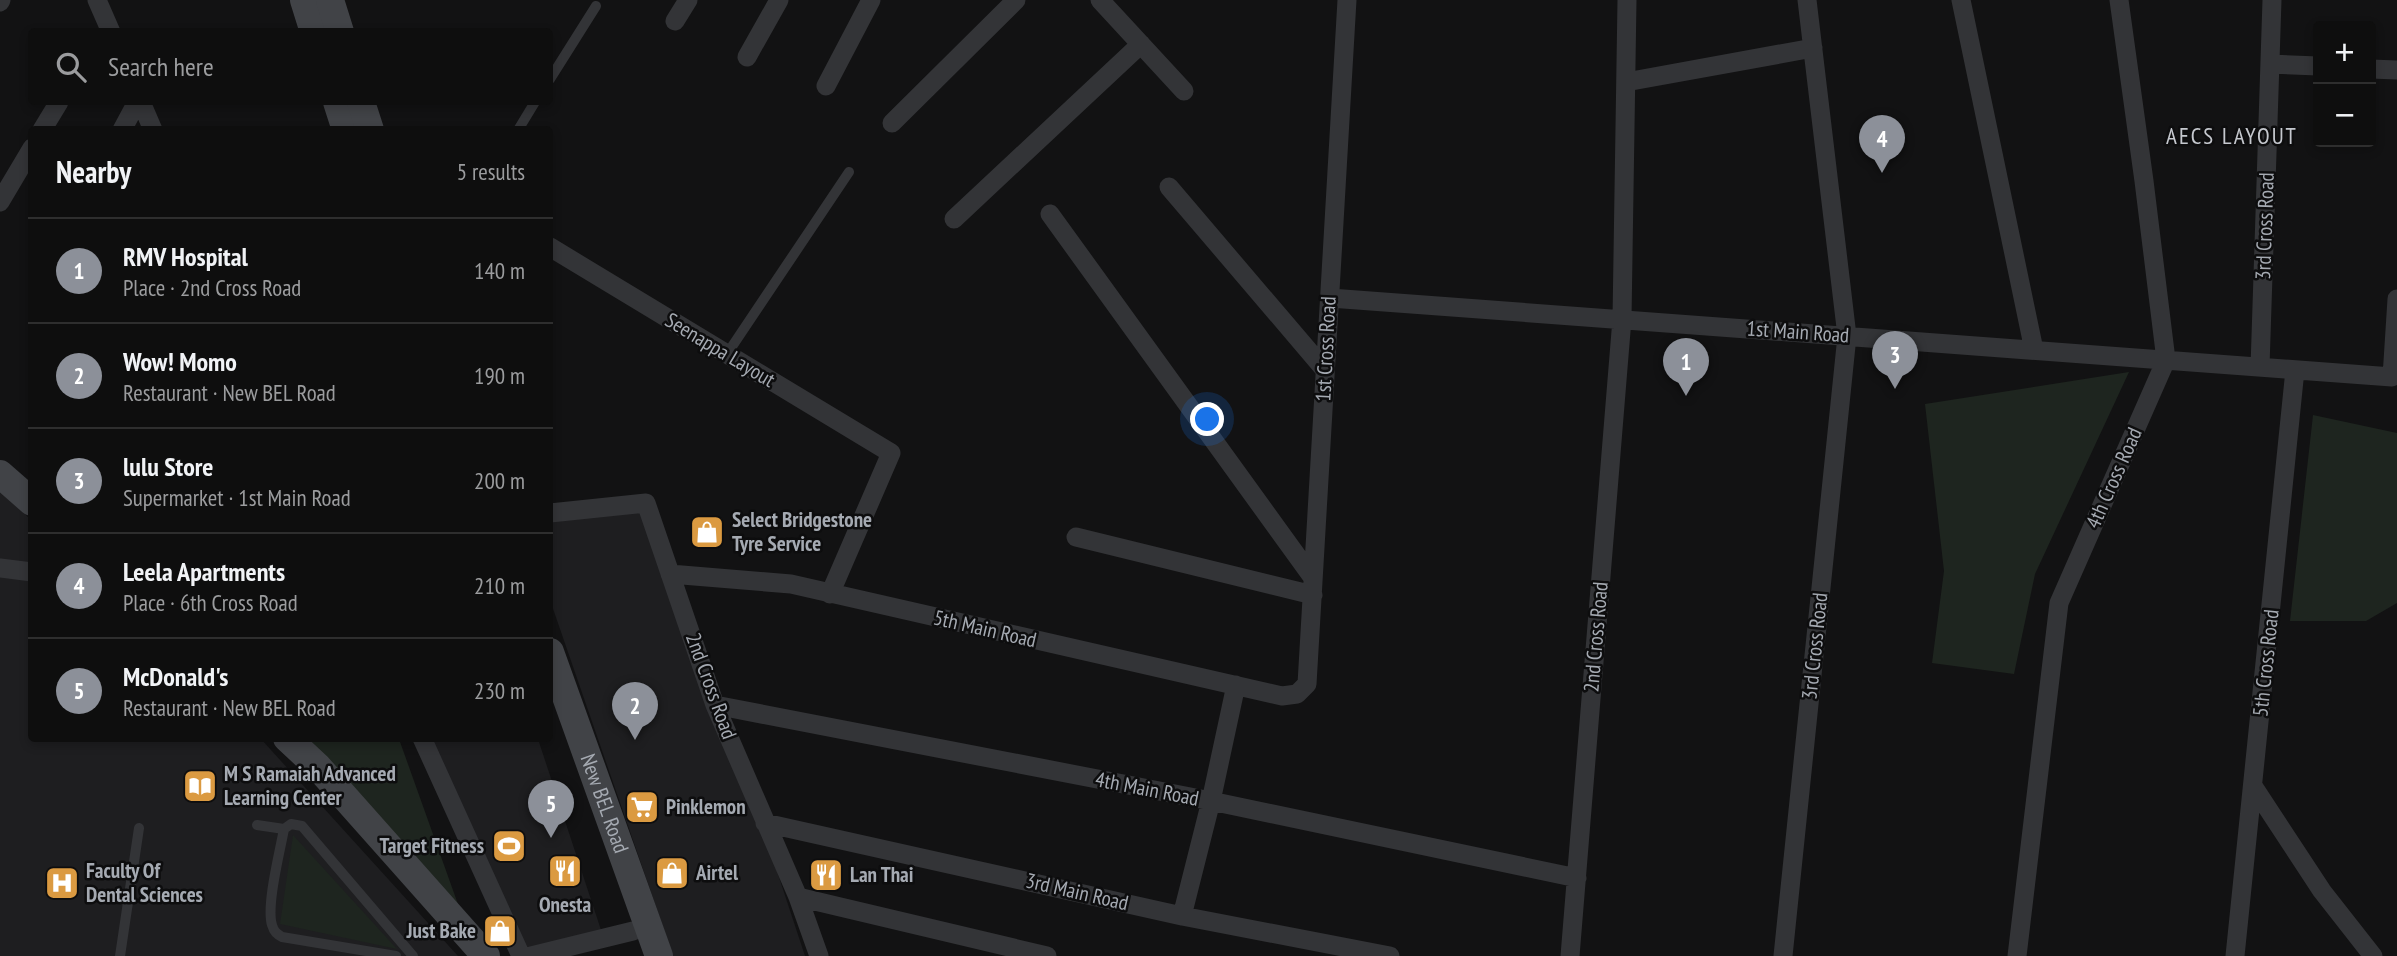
<!DOCTYPE html>
<meta charset="utf-8">
<style>
:root{--surface:#0e0e0e;--page:#171717;--text:#f1f3f6;--muted:#9b9c9e;--line:#2e2e2e;--accent:#8c9099}
body{margin:0;font-family:"PT Sans Narrow",sans-serif;background:var(--page);color:var(--text)}
.controls{position:absolute;right:21px;top:21px;display:grid;overflow:hidden;border-radius:7px;box-shadow:0 4px 10px #0003}
.controls button{width:63px;height:63px;display:grid;place-items:center;padding:0;border:0;border-bottom:2px solid var(--line);background:var(--surface);color:var(--text);font:35px sans-serif}
.you{position:absolute;left:1208px;top:420px;width:24px;height:24px;margin:-18px;border:5px solid #fff;border-radius:50%;background:#1a73e8;box-shadow:0 0 0 10px #1a73e833}
.badge{display:grid;place-items:center;width:46px;height:46px;border-radius:50%;background:var(--accent);color:#fff;font-size:23px;font-weight:700}
.pin{position:absolute;translate:-50% -58px;filter:drop-shadow(0 2px 4px #0008)}
.pin::after{content:'';position:absolute;top:37px;width:24px;height:21px;background:inherit;clip-path:polygon(0 0,100% 0,50% 100%)}
.list{margin:0;padding:0;list-style:none}
h2{display:flex;justify-content:space-between;align-items:center;height:91px;margin:0;padding:0 28px;font-size:30px}
h2 small{font-size:23px;font-weight:400;color:var(--muted)}
.list li{display:grid;grid-template-columns:46px 1fr auto;gap:21px;align-items:center;box-sizing:border-box;height:105px;padding:0 28px;border-top:2px solid var(--line)}
.list b{display:block;font-size:26px;white-space:nowrap}
.list p{margin:0;font-size:23px;white-space:nowrap;color:var(--muted)}
.list em{font-size:23px;font-style:normal;color:var(--muted)}
.icon{flex:none;width:38px;height:38px;fill:none;stroke:currentColor;stroke-width:2;stroke-linecap:round;stroke-linejoin:round}
.map{position:relative;flex:none;width:2397px;height:956px;overflow:hidden}
.search{position:absolute;background:var(--surface);box-shadow:0 4px 10px #0003;left:28px;top:28px;width:525px;height:77px;display:flex;align-items:center;gap:18px;box-sizing:border-box;padding:0 24px;border-radius:7px;color:var(--muted);font-size:26px}
.panel{position:absolute;background:var(--surface);box-shadow:0 4px 10px #0003;left:28px;top:126px;width:525px;height:616px;border-radius:7px}
.map>svg:first-child{display:block}
.built{fill:#1e1e20}
.green{fill:#1e251f}
.lines{fill:none;stroke-linecap:round;stroke-linejoin:round}
.lane{stroke:#333437;stroke-width:10}
.street{stroke:#333437;stroke-width:19}
.secondary{stroke:#414347;stroke-width:28}
.labels{text-anchor:middle;stroke-width:5;stroke-linejoin:round;paint-order:stroke}
.street-label{font-size:21px;fill:#a5aab2;stroke:#0d0d0e}
.poi-label{font-size:21px;font-weight:bold;fill:#a5aab2;stroke:#0d0d0e;text-anchor:start}
.neighbourhood-label{font-size:23px;letter-spacing:2px;fill:#c5c8ce;stroke:#0d0d0e}
</style>
<div class="map">
<svg width="2397" height="956" viewBox="0 0 2397 956">
<rect width="100%" height="100%" fill="#121213"/>
<!-- built -->
<path class="built" d="M0,489L31,520L32,738L261,739L458,956H0Z
M655,502L805,956H673L550,600V520Z
M428,739H538L602,933L523,952Z"/>
<!-- green -->
<path class="green" d="M2129,372L2035,574L2014,674L1932,663L1944,571L1925,404Z
M2313,415L2397,433V603L2366,621H2290Z
M301,739H399L459,907Z
M293,835L397,949L280,924Z"/>
<g class="lines">
<!-- lane -->
<path class="lane" d="M550,79L596,6
M518,130L535,102
M727,354L849,172
M257,825L284,829
M120,956L139,828
M396,956L282,937C277,934 274,932 272,925C266,906 280,851 284,829L291,824L302,826L413,956"/>
<!-- street -->
<path class="street" d="M97,0L111,32
M1100,0L1184,91
M1961,0L2034,350
M0,2L1,0
M675,21L688,0
M747,57L779,0
M2270,64L2318,66
M2371,69L2397,70
M1626,82L1813,48
M826,86L871,0
M141,102L153,130
M892,123L1016,0
M42,130L59,102
M122,130L137,102
M1169,187L1325,370
M0,202L32,148
M1050,214L1313,578
M954,219L1141,44
M550,247L891,453L830,594
M1330,298L2392,377L2397,299
M2260,367L2272,0
M550,513L646,503L715,705L798,897L819,956
M1076,537L1313,595
M0,568L32,572
M670,574L791,584L1282,696L1297,694L1307,684L1347,0
M715,705L1211,801L1577,878
M422,738L521,956
M2253,786L2322,891L2373,956
M765,823L1182,916L1390,956
M798,897L1047,956
M1182,916L1211,801L1236,685
M531,956L633,931
M1570,956L1622,319L1627,0
M1783,956L1847,336L1807,0
M2017,956L2059,603L2166,360L2144,181L2119,0
M2235,956L2295,370"/>
<!-- secondary -->
<g class="secondary">
<path d="M304,0L314,32"/>
<path d="M330,0L340,32"/>
<path d="M337,102L346,130"/>
<path d="M361,102L370,130"/>
<path d="M0,474L32,502"/>
<path id="s1" d="M550,652L659,956"/>
<path d="M287,738L318,767L486,956"/>
</g>
</g>
<!-- icons -->
<defs>
<g id="shop-square" transform="scale(1.75)"><rect x="-9" y="-9" width="18" height="18" rx="4" fill="#db9a41" stroke="#0d0d0e"/><path d="M-5-2.5h2.3a2.7 3.5 0 0 1 5.4 0H5L5.5 6h-11ZM-1.5-2.5h3a1.5 2.3 0 0 0-3 0Z" fill="#fff"/></g>
<g id="library-square" transform="scale(1.75)"><rect x="-9" y="-9" width="18" height="18" rx="4" fill="#db9a41" stroke="#0d0d0e"/><path d="M-6-4Q-3-5.5-.7-3.5V5Q-3 3-6 4ZM6-4Q3-5.5 .7-3.5V5Q3 3 6 4Z" fill="#fff"/></g>
<g id="supermarket-square" transform="scale(1.75)"><rect x="-9" y="-9" width="18" height="18" rx="4" fill="#db9a41" stroke="#0d0d0e"/><path d="M-6-5.5h2.5l.6 2H6L4.5 2H-2.5L-4.4-4H-6ZM-1.5 3.2a1.3 1.3 0 1 0 .1 0ZM3 3.2a1.3 1.3 0 1 0 .1 0Z" fill="#fff"/></g>
<g id="stadium-square" transform="scale(1.75)"><rect x="-9" y="-9" width="18" height="18" rx="4" fill="#db9a41" stroke="#0d0d0e"/><path d="M0-5a6.5 5 0 1 0 0 10a6.5 5 0 1 0 0-10ZM-3.5-1.8h7v3.6h-7Z" fill="#fff"/></g>
<g id="restaurant-square" transform="scale(1.75)"><rect x="-9" y="-9" width="18" height="18" rx="4" fill="#db9a41" stroke="#0d0d0e"/><path d="M-5-6h1v4h1v-4h1v4h1v-4h1v5L-1.5 .5V6h-2V.5L-5-1ZM5-6V6H3V1.5H1.5Q1.5-4 5-6Z" fill="#fff"/></g>
<g id="hospital-square" transform="scale(1.75)"><rect x="-9" y="-9" width="18" height="18" rx="4" fill="#db9a41" stroke="#0d0d0e"/><path d="M-5-5h3v3.5h4V-5h3V5h-3V1.5h-4V5h-3Z" fill="#fff"/></g>
</defs>
<g fill-rule="evenodd">
<use href="#shop-square" x="707" y="532"/>
<use href="#library-square" x="200" y="786"/>
<use href="#supermarket-square" x="642" y="807"/>
<use href="#stadium-square" x="509" y="846"/>
<use href="#restaurant-square" x="565" y="871"/>
<use href="#shop-square" x="672" y="873"/>
<use href="#restaurant-square" x="826" y="875"/>
<use href="#hospital-square" x="62" y="883"/>
<use href="#shop-square" x="500" y="931"/>
</g>
<g class="labels">
<!-- street labels -->
<g class="street-label">
<text transform="translate(2265 226) rotate(-88)" y="7">3rd Cross Road</text>
<text transform="translate(1798 332) rotate(4)" y="7">1st Main Road</text>
<text transform="translate(1326 349) rotate(-87)" y="7">1st Cross Road</text>
<text transform="translate(720 350) rotate(31)" y="7">Seenappa Layout</text>
<text transform="translate(2114 478) rotate(-66)" y="7">4th Cross Road</text>
<text transform="translate(985 629) rotate(13)" y="7">5th Main Road</text>
<text transform="translate(1596 637) rotate(-85)" y="7">2nd Cross Road</text>
<text transform="translate(1815 646) rotate(-84)" y="7">3rd Cross Road</text>
<text transform="translate(2266 663) rotate(-84)" y="7">5th Cross Road</text>
<text transform="translate(711 686) rotate(70)" y="7">2nd Cross Road</text>
<text transform="translate(1147 789) rotate(11)" y="7">4th Main Road</text>
<text dy="7" stroke="none"><textPath href="#s1" startOffset="161">New BEL Road</textPath></text>
<text transform="translate(1077 892) rotate(13)" y="7">3rd Main Road</text>
</g>
<!-- poi labels -->
<g class="poi-label">
<text x="732" y="527">Select Bridgestone<tspan x="732" dy="24">Tyre Service</tspan></text>
<text x="224" y="781">M S Ramaiah Advanced<tspan x="224" dy="24">Learning Center</tspan></text>
<text x="666" y="814">Pinklemon</text>
<text x="484" y="853" text-anchor="end">Target Fitness</text>
<text x="86" y="878">Faculty Of<tspan x="86" dy="24">Dental Sciences</tspan></text>
<text x="696" y="880">Airtel</text>
<text x="850" y="882">Lan Thai</text>
<text x="565" y="912" text-anchor="middle">Onesta</text>
<text x="476" y="938" text-anchor="end">Just Bake</text>
</g>
<!-- neighbourhood labels -->
<g class="neighbourhood-label">
<text x="2232" y="144">AECS LAYOUT</text>
</g>
</g>
</svg>
<div class="controls">
<button>+</button>
<button>−</button>
</div>
<div class="you"></div>
<div class="pin badge" style="left:1686px;top:396px">1</div>
<div class="pin badge" style="left:635px;top:740px">2</div>
<div class="pin badge" style="left:1895px;top:389px">3</div>
<div class="pin badge" style="left:1882px;top:173px">4</div>
<div class="pin badge" style="left:551px;top:838px">5</div>
<div class="search"><svg class="icon" aria-label="search" viewBox="0 0 24 24"><circle cx="10" cy="10" r="6"/><path d="M15 15l6 6"/></svg>Search here</div>
<section class="panel">
<h2>Nearby<small>5 results</small></h2>
<ul class="list">
<li><span class="badge">1</span><div><b>RMV Hospital</b><p>Place · 2nd Cross Road</p></div><em>140 m</em></li>
<li><span class="badge">2</span><div><b>Wow! Momo</b><p>Restaurant · New BEL Road</p></div><em>190 m</em></li>
<li><span class="badge">3</span><div><b>lulu Store</b><p>Supermarket · 1st Main Road</p></div><em>200 m</em></li>
<li><span class="badge">4</span><div><b>Leela Apartments</b><p>Place · 6th Cross Road</p></div><em>210 m</em></li>
<li><span class="badge">5</span><div><b>McDonald's</b><p>Restaurant · New BEL Road</p></div><em>230 m</em></li>
</ul>
</section>
</div>
